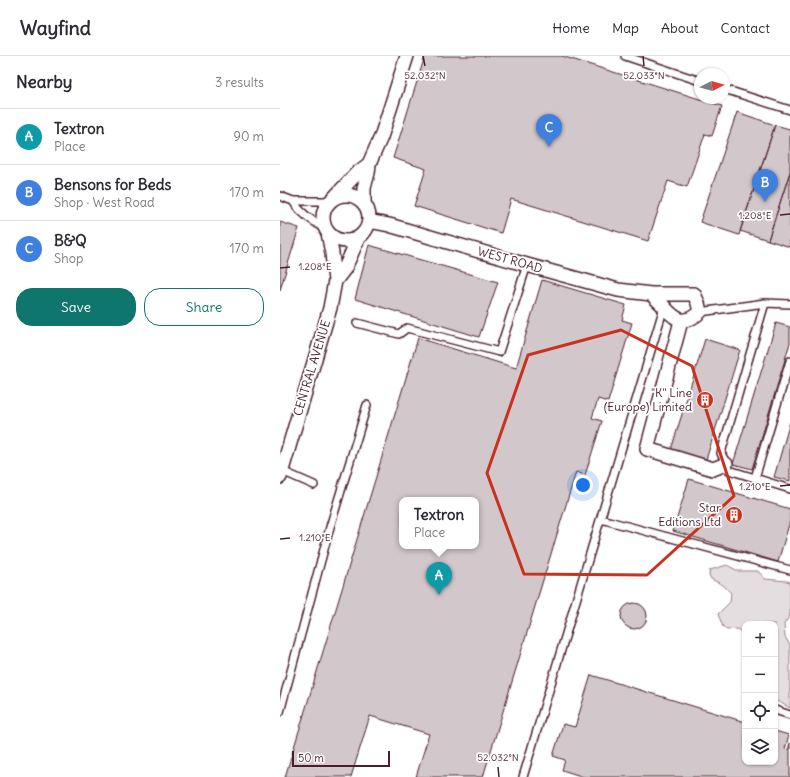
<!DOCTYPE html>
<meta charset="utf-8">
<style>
:root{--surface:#fff;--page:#f2f2f3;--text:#2b2b33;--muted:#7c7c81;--line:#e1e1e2;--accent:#0f766e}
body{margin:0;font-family:Delius,sans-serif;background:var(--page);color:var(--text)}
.controls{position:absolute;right:12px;bottom:12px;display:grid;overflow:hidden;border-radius:8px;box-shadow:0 1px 3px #0004}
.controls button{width:36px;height:36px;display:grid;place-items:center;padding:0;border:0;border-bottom:1px solid var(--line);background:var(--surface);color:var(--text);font:20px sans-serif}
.compass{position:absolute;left:414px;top:12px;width:36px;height:36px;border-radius:50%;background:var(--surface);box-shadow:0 1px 3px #0004;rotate:84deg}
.scale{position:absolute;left:12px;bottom:10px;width:98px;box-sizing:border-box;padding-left:4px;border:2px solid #4a1f2b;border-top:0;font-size:11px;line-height:14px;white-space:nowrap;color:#4a1f2b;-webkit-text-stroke:3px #fff;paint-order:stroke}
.you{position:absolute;left:303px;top:429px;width:14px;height:14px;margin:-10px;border:3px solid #fff;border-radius:50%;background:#1a73e8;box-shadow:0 0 0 6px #1a73e833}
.badge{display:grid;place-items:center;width:26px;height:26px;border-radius:50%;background:var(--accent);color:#fff;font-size:13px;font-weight:700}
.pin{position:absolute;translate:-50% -33px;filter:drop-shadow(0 1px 2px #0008)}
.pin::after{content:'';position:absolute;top:21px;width:14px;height:12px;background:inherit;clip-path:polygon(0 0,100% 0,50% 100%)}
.popup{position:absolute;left:119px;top:441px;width:80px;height:52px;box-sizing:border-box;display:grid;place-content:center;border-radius:8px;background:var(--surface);filter:drop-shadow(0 1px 3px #0005);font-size:13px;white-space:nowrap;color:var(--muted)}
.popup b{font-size:15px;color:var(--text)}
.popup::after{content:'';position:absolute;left:50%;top:100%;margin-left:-8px;border:8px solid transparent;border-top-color:var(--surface)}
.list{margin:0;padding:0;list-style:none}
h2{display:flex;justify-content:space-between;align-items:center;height:52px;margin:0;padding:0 16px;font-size:17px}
h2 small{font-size:13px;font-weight:400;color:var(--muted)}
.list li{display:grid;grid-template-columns:26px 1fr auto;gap:12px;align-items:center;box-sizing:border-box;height:56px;padding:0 16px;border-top:1px solid var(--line)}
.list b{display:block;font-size:15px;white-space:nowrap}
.list p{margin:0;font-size:13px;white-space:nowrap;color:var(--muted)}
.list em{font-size:13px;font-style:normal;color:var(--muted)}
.actions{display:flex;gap:8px;padding:12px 16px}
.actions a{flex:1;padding:9px 0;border:1px solid var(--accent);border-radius:16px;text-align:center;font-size:14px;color:var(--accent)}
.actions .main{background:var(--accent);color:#fff}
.icon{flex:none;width:22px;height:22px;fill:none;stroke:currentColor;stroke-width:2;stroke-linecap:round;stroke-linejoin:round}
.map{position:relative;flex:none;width:510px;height:721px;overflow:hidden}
header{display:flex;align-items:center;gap:24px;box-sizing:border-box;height:56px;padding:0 20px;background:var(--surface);border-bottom:1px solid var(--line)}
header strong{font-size:19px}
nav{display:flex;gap:22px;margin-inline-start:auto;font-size:14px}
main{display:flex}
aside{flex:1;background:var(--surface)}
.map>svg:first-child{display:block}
.green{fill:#e5dee0;stroke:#987e86}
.building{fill:#d2c7cb;stroke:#4a1f2b;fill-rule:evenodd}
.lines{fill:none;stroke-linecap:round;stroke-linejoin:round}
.service-casing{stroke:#4a1f2b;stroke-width:10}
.minor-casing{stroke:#4a1f2b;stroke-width:16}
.service{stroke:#fff;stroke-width:7}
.minor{stroke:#fff;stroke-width:13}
.marked{fill:none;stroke:#c8321e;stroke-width:3;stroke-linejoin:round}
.ticks{fill:none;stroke:#4a1f2b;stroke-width:1.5}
.labels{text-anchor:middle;stroke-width:3.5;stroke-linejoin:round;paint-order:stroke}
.street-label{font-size:12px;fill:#4a1f2b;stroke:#fff}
.poi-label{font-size:12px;fill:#4a1f2b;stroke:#fff;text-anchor:end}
.ticks-label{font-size:10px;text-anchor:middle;fill:#4a1f2b;stroke:#fff;stroke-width:3.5;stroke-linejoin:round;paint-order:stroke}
</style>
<header>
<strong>Wayfind</strong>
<nav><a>Home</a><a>Map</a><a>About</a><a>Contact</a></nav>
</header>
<main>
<aside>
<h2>Nearby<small>3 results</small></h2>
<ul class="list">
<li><span class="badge" style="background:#0f9aa8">A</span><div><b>Textron</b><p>Place</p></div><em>90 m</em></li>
<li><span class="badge" style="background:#3f7fe0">B</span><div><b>Bensons for Beds</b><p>Shop · West Road</p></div><em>170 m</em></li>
<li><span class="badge" style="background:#3f7fe0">C</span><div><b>B&amp;Q</b><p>Shop</p></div><em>170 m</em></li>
</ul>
<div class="actions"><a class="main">Save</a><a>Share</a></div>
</aside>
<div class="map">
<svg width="510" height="721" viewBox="0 0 510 721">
<rect width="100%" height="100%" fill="#fff"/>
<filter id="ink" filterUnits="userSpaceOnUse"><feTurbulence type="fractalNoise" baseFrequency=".025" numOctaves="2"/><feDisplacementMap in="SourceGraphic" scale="8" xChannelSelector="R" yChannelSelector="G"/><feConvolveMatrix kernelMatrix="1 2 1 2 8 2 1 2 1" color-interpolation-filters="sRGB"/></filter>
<g filter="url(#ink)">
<!-- green -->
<path class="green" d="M447,509L458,515H478L485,523L507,525L510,526V560L504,568L505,581L510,589V652L495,644V568H465V578L457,573L447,574L443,571L438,558L450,546L451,537L443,529L431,523L429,519L430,514Z"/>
<!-- building -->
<path class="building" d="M145,0H282L442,50L432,80L425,78L407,131L388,125L368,185L231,143L221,177L134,150L146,113L113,102Z
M457,56L495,69L459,179L420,166Z
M495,69L510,73V116L488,184L460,175Z
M510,116V191L488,184Z
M0,166L19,172L0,234Z
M89,189L218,226L199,281L75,243Z
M262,224L346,249L342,264L352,267L328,346L318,343L312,362L322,365L305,419L296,416L203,721H136L149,678L90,660L71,721H5L138,282L236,312ZM122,444H196V490H122Z
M496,267L510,271V287L472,413L453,408Z
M425,283L460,294L425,407L391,394Z
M510,366V425L494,421Z
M409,423L510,453V465L498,506L393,475Z
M341 560a13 13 0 1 1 26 0a13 13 0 1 1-26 0Z
M311,619L465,666V706H495V675L509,679L505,693L508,694L510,687V721H304L282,714L285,704L273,700L283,668L295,671Z"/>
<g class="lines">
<!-- service casing -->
<g class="service-casing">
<path id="service" d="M345,0L420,25
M444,33L510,54
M0,140L13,145H50
M13,145C20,157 33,165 45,173
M485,247L441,397L449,414L510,433
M420,256L485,247L510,248
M77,267L119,278L127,272L219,296L247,209
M2,415L34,429
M475,422L510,305
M321,463L510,514
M495,654L510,659
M0,656L50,471L87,349
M243,721L384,251"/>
</g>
<!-- minor casing -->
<g class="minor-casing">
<path id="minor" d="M43 162a23 23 0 1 1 46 0a23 23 0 1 1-46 0Z
M55,141L76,118L89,108
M84,148V132L88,117L89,108L101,81L127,0
M89,165L109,169L247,209L338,234L371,238H414L418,247L420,256C405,269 398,266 385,252C381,247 376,243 371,238
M55,225L65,212L78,183
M401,265L367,393L433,413L446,408
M0,421L50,252L55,225L52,197L48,177"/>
</g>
<!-- service -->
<use href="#service" class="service"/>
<!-- minor -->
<use href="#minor" class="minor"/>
</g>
</g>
<!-- marked area -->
<path class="marked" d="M341,274L412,310L454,440L367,519L244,518L207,417L248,299Z"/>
<!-- ticks -->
<path class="ticks" d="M143,0L145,10M363,0L364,10M500,159L510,158M0,212L10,211M500,430L510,429M0,483L10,482M218,711L219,721"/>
<!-- icons -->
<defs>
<g id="building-disc" transform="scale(0.9)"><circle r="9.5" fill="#c8321e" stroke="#fff"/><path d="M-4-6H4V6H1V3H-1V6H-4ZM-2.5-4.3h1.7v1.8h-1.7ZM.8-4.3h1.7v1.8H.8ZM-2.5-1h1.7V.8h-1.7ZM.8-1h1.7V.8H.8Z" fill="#fff"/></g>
</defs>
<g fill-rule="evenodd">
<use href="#building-disc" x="425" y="344"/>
<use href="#building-disc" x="454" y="459"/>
</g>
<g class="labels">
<!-- street labels -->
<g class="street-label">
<text transform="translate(230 204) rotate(16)" y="4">WEST ROAD</text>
<text transform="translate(32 312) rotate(-73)" y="4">CENTRAL AVENUE</text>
</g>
<!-- poi labels -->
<g class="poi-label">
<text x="412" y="341">"K" Line<tspan x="412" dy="14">(Europe) Limited</tspan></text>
<text x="441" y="456">Star<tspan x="441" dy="14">Editions Ltd</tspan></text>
</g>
</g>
<g class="ticks-label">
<text x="145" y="23">52.032°N</text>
<text x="364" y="23">52.033°N</text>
<text x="475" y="163">1.208°E</text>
<text x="35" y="214">1.208°E</text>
<text x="475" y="434">1.210°E</text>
<text x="35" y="485">1.210°E</text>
<text x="218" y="705">52.032°N</text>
</g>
</svg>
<div class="controls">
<button>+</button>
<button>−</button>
<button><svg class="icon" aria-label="locate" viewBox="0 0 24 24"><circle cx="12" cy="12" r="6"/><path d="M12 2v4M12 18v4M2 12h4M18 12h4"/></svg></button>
<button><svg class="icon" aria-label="layers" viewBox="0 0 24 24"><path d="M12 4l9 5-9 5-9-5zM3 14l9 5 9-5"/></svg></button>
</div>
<svg class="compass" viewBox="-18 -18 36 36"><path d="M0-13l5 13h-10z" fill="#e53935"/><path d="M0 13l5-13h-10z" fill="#7c7c81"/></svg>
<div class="scale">50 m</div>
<div class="you"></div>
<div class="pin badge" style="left:159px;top:539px;background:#0f9aa8">A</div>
<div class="popup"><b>Textron</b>Place</div>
<div class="pin badge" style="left:485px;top:146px;background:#3f7fe0">B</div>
<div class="pin badge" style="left:269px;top:91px;background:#3f7fe0">C</div>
</div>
</main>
